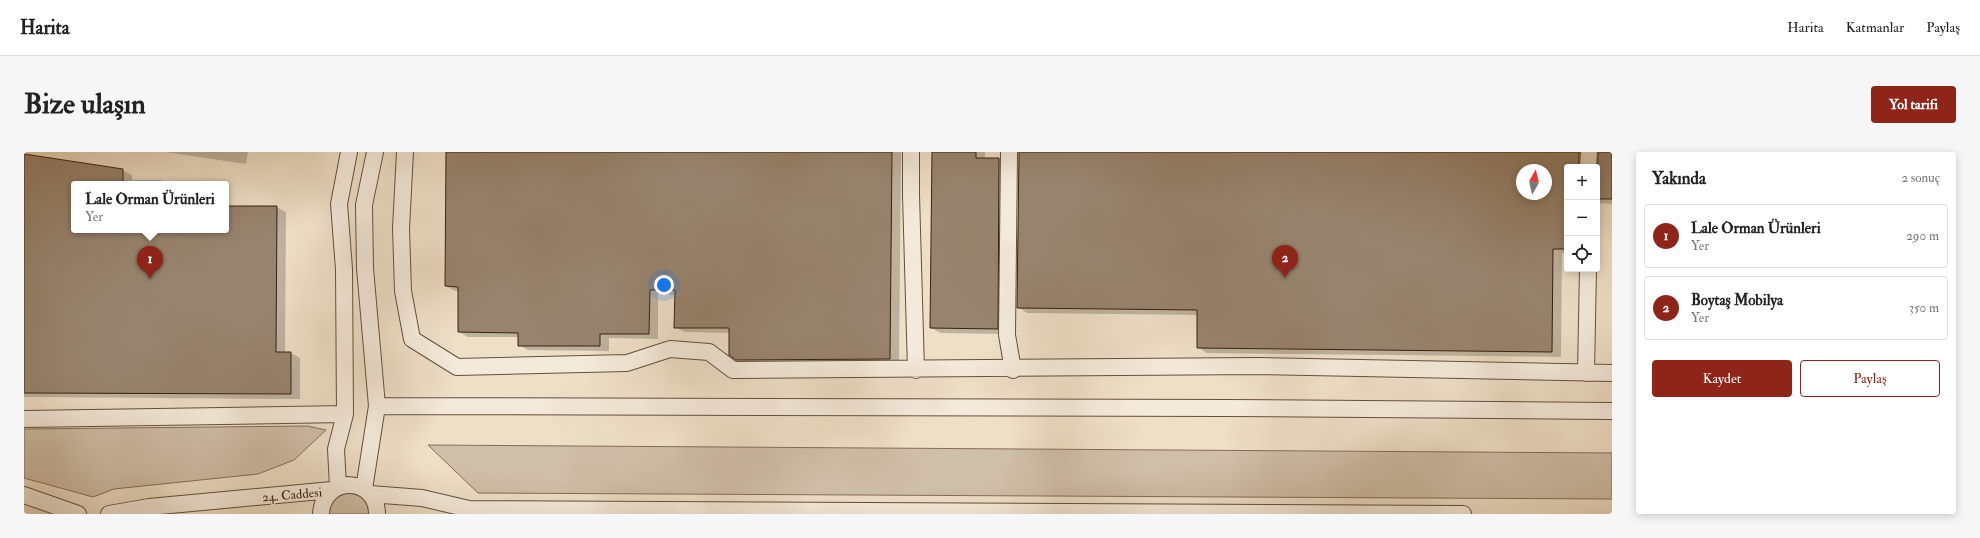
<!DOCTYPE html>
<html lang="tr">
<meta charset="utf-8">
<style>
:root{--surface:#fff;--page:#f6f6f6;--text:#222;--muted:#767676;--line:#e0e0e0;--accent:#8f2418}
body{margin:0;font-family:"IM FELL Double Pica",serif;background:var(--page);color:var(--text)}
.controls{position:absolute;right:12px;top:12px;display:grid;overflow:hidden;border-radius:4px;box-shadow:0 2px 10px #0003}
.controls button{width:36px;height:36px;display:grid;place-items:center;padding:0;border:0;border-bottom:1px solid var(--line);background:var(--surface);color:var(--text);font:20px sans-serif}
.compass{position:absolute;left:1492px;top:12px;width:36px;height:36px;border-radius:50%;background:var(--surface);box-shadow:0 2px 10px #0003;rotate:8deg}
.you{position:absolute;left:640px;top:133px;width:14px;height:14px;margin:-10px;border:3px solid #fff;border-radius:50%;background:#1a73e8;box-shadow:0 0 0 6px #1a73e833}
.badge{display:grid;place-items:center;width:26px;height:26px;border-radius:50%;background:var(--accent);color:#fff;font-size:13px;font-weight:700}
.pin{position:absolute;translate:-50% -33px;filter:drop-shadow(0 1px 2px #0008)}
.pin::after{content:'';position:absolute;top:21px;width:14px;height:12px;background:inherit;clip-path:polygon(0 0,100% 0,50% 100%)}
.popup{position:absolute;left:47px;top:29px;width:158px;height:52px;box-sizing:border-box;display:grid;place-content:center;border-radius:4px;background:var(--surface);filter:drop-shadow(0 1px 3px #0005);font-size:13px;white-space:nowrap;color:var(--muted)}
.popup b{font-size:15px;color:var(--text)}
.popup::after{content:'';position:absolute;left:50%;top:100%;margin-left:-8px;border:8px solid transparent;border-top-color:var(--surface)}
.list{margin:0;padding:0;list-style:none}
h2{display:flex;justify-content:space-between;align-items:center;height:52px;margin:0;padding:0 16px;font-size:17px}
h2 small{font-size:13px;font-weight:400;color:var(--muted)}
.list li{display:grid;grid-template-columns:26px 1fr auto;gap:12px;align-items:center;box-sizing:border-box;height:64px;margin:0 8px 8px;padding:0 8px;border:1px solid var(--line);border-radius:4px}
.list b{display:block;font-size:15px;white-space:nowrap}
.list p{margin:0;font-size:13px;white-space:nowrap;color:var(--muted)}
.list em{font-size:13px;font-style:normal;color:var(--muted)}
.actions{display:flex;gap:8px;padding:12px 16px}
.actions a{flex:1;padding:9px 0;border:1px solid var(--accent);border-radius:4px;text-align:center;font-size:14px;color:var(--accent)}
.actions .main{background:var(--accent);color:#fff}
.icon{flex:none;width:22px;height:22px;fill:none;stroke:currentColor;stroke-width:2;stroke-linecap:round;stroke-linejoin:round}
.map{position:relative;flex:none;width:1588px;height:362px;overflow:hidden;border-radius:4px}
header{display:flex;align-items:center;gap:24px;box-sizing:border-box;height:56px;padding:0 20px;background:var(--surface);border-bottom:1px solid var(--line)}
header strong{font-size:19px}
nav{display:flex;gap:22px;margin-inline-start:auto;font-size:14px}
.intro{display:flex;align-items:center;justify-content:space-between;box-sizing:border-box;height:96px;padding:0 24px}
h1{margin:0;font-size:28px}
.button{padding:10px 18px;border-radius:4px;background:var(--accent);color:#fff;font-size:14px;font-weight:700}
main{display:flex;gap:24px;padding:0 24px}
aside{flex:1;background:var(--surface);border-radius:4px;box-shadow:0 2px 10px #0003}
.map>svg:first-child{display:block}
.green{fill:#cfbea8;stroke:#846e5b}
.shadow{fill:#0003;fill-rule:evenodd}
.building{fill:#97836e;stroke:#391f0e;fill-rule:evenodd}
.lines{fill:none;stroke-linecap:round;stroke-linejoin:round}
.minor-casing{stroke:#664f3c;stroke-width:18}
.minor{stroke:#f4eadb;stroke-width:16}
.labels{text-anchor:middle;stroke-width:3;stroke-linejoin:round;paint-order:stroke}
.street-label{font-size:13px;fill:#391f0e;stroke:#f4eadb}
</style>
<header>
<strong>Harita</strong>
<nav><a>Harita</a><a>Katmanlar</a><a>Paylaş</a></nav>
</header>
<div class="intro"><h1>Bize ulaşın</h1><a class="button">Yol tarifi</a></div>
<main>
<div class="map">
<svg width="1588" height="362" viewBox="0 0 1588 362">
<rect width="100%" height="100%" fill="#eedfc7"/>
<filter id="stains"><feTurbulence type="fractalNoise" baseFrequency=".005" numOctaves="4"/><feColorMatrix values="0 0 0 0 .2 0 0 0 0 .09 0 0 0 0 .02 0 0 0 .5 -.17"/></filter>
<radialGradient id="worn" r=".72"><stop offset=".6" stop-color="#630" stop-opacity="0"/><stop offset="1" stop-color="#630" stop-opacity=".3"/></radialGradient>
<!-- green -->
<path class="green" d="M284,274L302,278L270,308L234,322L90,337L69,345L0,326V277Z
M404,293L1588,301V347L454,341Z
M322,341C336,342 344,347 345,362H305C307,350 311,345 322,341Z"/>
<!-- shadow -->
<path class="shadow" d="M141,0H224L222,12Z
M423,0H877L875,212L722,213L713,208L706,181L661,180L651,175L652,143L634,142V187L585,186V199L504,198L495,193V185H444L435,180V139H431L422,134Z
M909,0H961V7H975L984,12L983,182L917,181L907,176Z
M996,0H1566L1564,15H1543V101H1538L1537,205L1183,201L1174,195V163L1003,161L994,155ZM1498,18H1522V42H1498Z
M1575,0H1588V52L1573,51Z
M0,3L98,18L108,23V28H137L144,32H50V78H202V55H252L262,60L261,201H267L276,206V247L0,245Z"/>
<!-- building -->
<path class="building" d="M422,0H868L866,207L712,208L705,203V176H650L651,138H626L625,182H576V194H494V181L434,180V135L421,134Z
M908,0H952V6H975L974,177L906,176Z
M995,0H1555V15H1543V74H1541V97H1529L1528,200L1173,196V158L993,156ZM1498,18H1522V42H1498Z
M1574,0H1588V47H1573Z
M0,2L99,17V32H50V78H202V54H253L252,200H267V242L0,241Z"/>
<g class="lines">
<!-- minor casing -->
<g class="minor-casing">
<path id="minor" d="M381,0L377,77L379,139L388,187L433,215L603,211L646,197L685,200L709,218L1235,214L1588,221
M887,0V43L892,218
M985,0L983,183L989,218
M1564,15L1565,0
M1562,221L1564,117
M353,254L1203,256L1588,259
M0,267L321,262
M314,335L312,297L321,262L320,117L315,52L325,0
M340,337L353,254L341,116L340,53L351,0
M346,342L398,346L445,357L1439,362
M0,343L54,362
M85,362L125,355L308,338
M297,362C299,323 353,324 353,362"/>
</g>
<!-- minor -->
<use href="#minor" class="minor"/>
</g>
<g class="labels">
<!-- street labels -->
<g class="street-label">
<text transform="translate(268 342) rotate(-5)" y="5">24. Caddesi</text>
</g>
</g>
<rect width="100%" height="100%" filter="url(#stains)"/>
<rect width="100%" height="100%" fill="url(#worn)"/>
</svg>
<div class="controls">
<button>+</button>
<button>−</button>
<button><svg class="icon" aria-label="locate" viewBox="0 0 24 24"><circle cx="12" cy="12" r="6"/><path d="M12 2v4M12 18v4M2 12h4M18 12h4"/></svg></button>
</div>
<svg class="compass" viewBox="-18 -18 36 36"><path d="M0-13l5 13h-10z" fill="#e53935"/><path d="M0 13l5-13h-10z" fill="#767676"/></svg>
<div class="you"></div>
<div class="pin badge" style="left:126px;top:127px">1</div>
<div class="popup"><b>Lale Orman Ürünleri</b>Yer</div>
<div class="pin badge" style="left:1261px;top:126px">2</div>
</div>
<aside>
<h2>Yakında<small>2 sonuç</small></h2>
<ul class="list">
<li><span class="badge">1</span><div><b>Lale Orman Ürünleri</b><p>Yer</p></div><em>290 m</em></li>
<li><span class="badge">2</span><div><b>Boytaş Mobilya</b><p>Yer</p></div><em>350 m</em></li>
</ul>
<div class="actions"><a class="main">Kaydet</a><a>Paylaş</a></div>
</aside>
</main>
